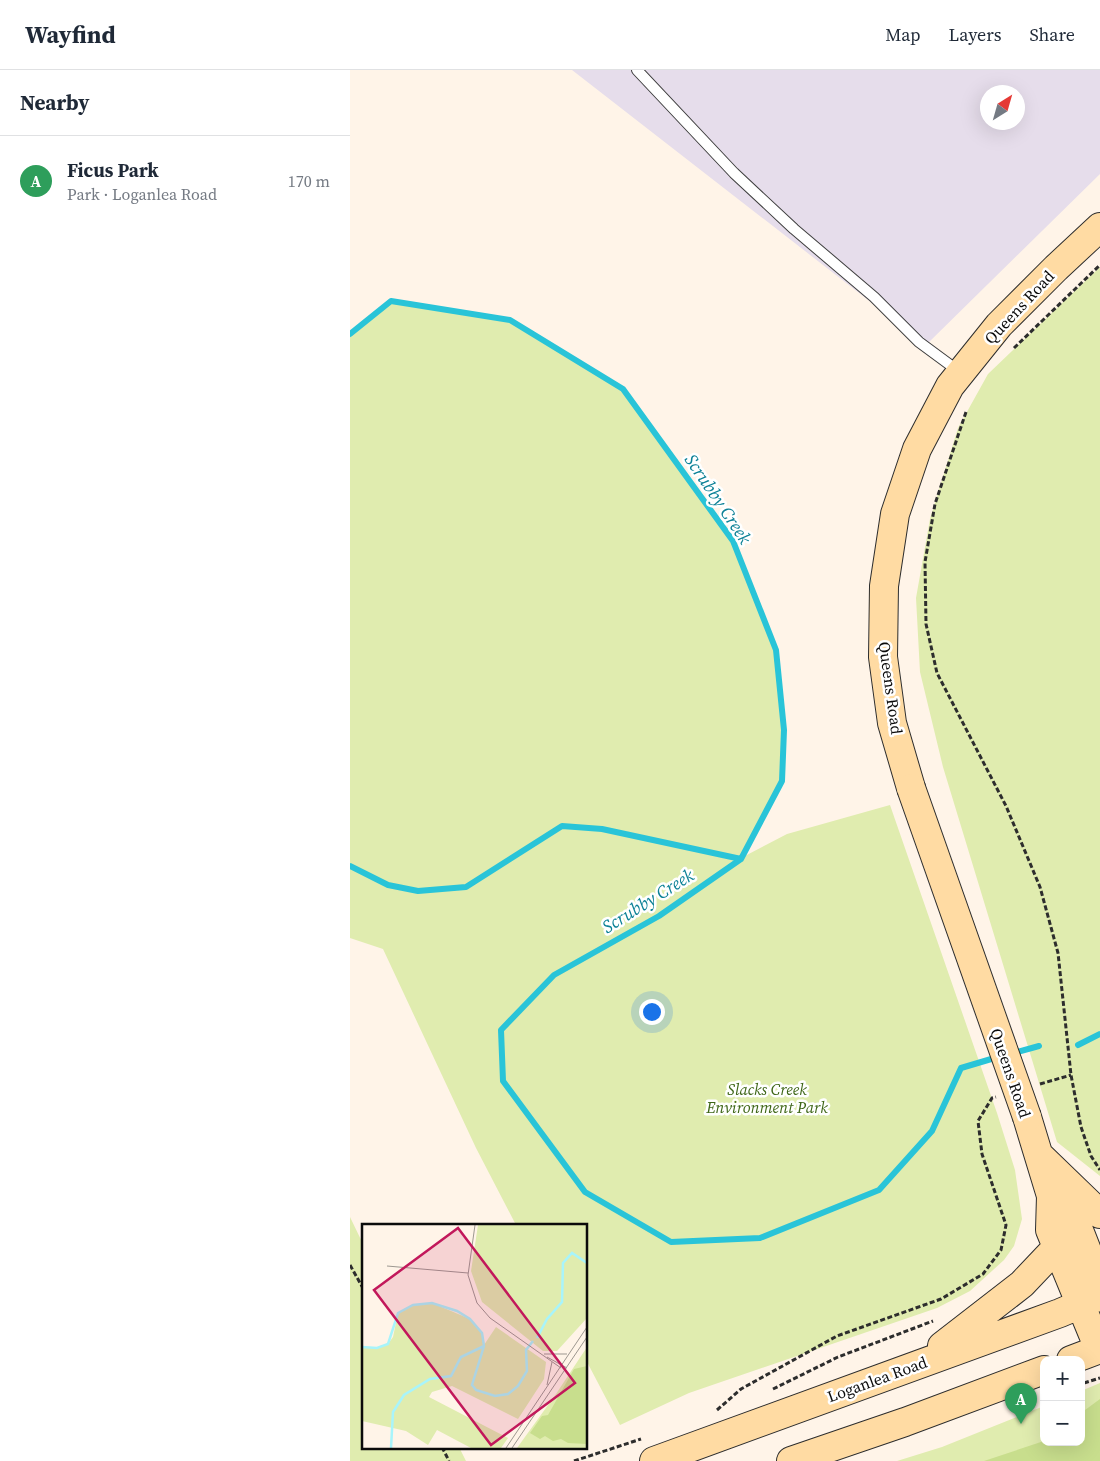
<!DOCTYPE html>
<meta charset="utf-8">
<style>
:root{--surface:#fff;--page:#f2f2f3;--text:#1f2937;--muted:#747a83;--line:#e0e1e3;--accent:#7c3aed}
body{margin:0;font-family:"Source Serif 4",serif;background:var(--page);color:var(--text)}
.controls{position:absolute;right:15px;bottom:15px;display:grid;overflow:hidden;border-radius:10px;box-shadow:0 5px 20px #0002}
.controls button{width:45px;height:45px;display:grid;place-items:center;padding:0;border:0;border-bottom:1px solid var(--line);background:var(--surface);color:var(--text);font:25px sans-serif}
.compass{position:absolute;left:630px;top:15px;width:45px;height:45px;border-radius:50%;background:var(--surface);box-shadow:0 5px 20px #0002;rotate:37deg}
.you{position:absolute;left:301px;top:941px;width:18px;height:18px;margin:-12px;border:4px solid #fff;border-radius:50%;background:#1a73e8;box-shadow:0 0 0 8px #1a73e833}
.badge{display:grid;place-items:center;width:32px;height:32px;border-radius:50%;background:var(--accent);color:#fff;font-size:16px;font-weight:700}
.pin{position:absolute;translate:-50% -41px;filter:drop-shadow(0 1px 2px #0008)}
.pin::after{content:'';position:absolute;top:26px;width:18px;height:15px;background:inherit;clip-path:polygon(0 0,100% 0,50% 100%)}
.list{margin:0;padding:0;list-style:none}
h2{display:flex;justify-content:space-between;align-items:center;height:65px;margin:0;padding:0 20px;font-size:21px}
h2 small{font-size:16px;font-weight:400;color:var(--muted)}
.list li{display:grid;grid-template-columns:32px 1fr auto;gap:15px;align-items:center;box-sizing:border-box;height:90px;padding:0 20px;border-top:1px solid var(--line)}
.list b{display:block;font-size:19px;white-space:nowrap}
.list p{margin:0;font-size:16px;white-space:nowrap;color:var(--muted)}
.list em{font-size:16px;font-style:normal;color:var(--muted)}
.map{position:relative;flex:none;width:750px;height:1391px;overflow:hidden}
header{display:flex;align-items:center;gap:30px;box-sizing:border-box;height:70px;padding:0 25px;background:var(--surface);border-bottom:1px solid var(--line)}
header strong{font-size:24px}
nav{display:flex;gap:28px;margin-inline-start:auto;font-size:18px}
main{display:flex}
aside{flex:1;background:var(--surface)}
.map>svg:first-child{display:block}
.industrial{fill:#e6ddeb;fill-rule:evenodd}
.green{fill:#e0ecaf}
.forest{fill:#c8de8d}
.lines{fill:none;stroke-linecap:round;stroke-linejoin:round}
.stream{stroke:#29c4d8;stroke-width:6}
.lane-casing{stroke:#3e3e3e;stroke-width:12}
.secondary-casing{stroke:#2d2d2d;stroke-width:30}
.path{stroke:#2d2d2d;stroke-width:3;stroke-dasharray:5 2.5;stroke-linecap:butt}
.lane{stroke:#fff;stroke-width:10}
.secondary{stroke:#ffdba3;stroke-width:28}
.secondary-bridge-casing{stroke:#2d2d2d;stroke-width:30;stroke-linecap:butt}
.secondary-bridge{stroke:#ffdba3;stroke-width:28}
.labels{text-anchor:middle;stroke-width:5;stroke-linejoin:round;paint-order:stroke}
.street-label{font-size:16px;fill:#0b0b0b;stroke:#fff}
.park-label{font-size:16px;font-style:italic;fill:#3e6617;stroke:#fff}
.water-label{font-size:18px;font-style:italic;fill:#0c8196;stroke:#fff}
.inset-river{fill:none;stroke:#a8f4fb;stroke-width:2.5}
.inset-road{fill:none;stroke:#9d9790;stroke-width:1}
.view{fill:#c2185b;fill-opacity:0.15;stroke:#c2185b;stroke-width:2.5}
.inset-edge{fill:none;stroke:#0b0b0b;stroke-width:2.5}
</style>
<header>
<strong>Wayfind</strong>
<nav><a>Map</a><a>Layers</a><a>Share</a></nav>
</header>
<main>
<aside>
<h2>Nearby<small></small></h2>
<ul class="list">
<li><span class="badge" style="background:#2e9e5b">A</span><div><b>Ficus Park</b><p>Park · Loganlea Road</p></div><em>170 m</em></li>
</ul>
</aside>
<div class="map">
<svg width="750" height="1391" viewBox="0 0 750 1391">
<rect width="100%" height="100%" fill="#fff4e8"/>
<!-- industrial -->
<path class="industrial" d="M222,0H750V104L576,275ZM638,22H668V52H638Z"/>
<!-- green -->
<path class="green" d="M750,197V1106L707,1072L593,697L570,602L566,528L580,449L608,358L638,304Z
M41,231L160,250L273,319L383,471L426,580L434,660L432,711L391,788L437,764L540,735L647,1043L665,1100L672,1149L664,1176L654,1190L620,1221L587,1238L339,1323L270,1355L236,1290V1155H166L126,1078L33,879L0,868V264Z
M0,1147L14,1176V1377H109L116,1391H0Z
M750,1313V1391H547L592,1377L694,1336V1372H731V1321Z"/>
<!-- forest -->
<path class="forest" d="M750,1329V1391H634L694,1371V1372H731V1343Z"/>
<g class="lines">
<!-- stream -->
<path class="stream" d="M0,264L41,231L160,250L273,319L383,471L426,580L434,660L432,711L391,789L309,846L204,905L151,960L153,1011L235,1122L321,1172L410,1168L529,1120L582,1061L611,998L648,987
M0,796L38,815L68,821L116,817L212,756L252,759L391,789
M728,975L750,964
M660,984L689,976"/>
<!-- lane casing -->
<g class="lane-casing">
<path id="lane" d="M287,0L384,103L444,159L524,227L569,272L611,303"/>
</g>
<!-- secondary casing -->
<g class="secondary-casing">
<path id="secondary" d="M561,718L542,653L533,587L534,516L545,444L567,379L600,316L649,255L706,198L750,157
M677,1047L701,1126L700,1160L749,1279
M691,1087L750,1144
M701,1126L725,1150L750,1214
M592,1276L672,1214L707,1177
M721,1290L750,1279
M304,1391L710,1243L750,1226
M441,1391L555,1352L694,1300"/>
</g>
<!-- path -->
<path class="path" d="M664,278L750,195
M616,342L585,434L575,492L576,554L587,603L656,736L690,817L708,883L721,1005L731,1057L741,1086L750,1100
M690,1014L721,1005
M0,1195L14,1220
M734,1313L750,1308
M423,1319L488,1287L583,1251
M367,1340L391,1319L487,1266L591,1229L633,1204L651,1180L656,1155L632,1084L628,1051L642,1028L646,1027
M92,1377L99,1391
M224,1391L291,1369"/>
<!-- lane -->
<use href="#lane" class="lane"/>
<!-- secondary -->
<use href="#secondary" class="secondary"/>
<!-- secondary-bridge casing -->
<g class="secondary-bridge-casing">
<path id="secondary-bridge" d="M561,718L677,1047"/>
</g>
<!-- secondary-bridge -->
<use href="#secondary-bridge" class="secondary-bridge"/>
</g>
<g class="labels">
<!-- street labels -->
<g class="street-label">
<text transform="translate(669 237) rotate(-47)" y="6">Queens Road</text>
<text transform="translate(541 618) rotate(82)" y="6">Queens Road</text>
<text transform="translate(661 1003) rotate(71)" y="6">Queens Road</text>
<text transform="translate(527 1309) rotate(-20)" y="6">Loganlea Road</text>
</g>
<!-- park labels -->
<g class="park-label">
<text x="417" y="1025">Slacks Creek<tspan x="417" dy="18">Environment Park</tspan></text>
</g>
<!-- water labels -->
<g class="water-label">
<text transform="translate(368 429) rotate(56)" y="6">Scrubby Creek</text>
<text transform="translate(298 831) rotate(-32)" y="6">Scrubby Creek</text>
</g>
</g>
<!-- overview -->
<g transform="translate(12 1154)">
<rect width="225" height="225" fill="#fff4e8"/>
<path d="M116,1H225V94L195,127H181L120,78L109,47ZM70,79L108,95L120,109L122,121L134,103L184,138L182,155L156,195L90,162L70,168L67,173L146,214L139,224H109L75,206L66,221L44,207L0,197V123L15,124L26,120L31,113L36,89L51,81ZM225,123V224H155L194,170Z" fill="#e0ecaf"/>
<path d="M225,142V220L206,219L199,215L191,217L183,212L178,215L168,209L180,192L186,191L212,145Z" fill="#c8de8d"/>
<path class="inset-river" d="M175,114L185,95L200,78L201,39L210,29L225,39M0,123L15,124L26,120L36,89L51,81L70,79L95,87L108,95L120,109L122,122L110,161L114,166L133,172L146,170L156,162L165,147L164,126L171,117M29,224L31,188L42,171L68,155L89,152L99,133L122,122"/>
<path class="inset-road" d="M113,1L106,51L115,79L128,94L199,144M25,42L106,49M182,130H205M185,133L205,144M185,161L190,138M144,224L225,103M150,224L225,113"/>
<path class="view" d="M96,4L213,159L129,221L12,66Z"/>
<rect width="225" height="225" class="inset-edge"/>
</g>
</svg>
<div class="controls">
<button>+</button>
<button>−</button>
</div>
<svg class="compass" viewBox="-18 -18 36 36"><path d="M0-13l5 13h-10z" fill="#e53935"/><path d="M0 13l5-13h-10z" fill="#747a83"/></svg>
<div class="you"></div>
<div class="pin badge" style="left:671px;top:1354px;background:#2e9e5b">A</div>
</div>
</main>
